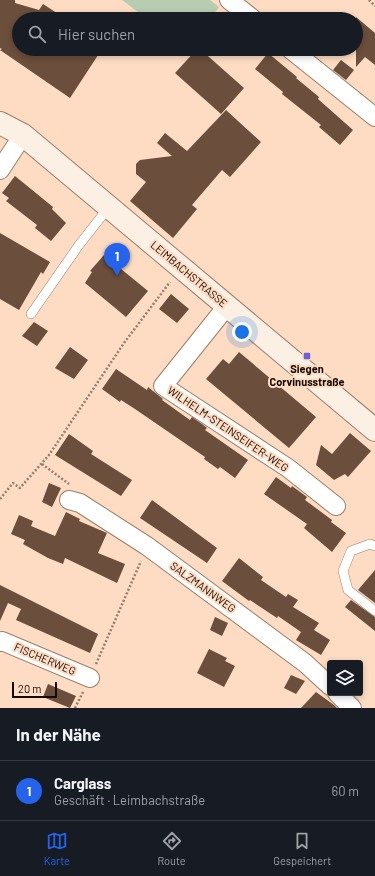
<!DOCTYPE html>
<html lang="de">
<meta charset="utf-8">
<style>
:root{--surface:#171b24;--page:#20242c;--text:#f1f3f6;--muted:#9ea1a6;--line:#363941;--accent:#2563eb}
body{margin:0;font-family:Barlow,sans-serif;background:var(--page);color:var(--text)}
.controls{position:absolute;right:12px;bottom:12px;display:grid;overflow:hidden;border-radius:4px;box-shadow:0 2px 6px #0003}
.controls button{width:36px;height:36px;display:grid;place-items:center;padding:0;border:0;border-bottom:1px solid var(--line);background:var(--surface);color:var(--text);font:20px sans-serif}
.scale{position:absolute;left:12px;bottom:10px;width:45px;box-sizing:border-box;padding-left:4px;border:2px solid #160b04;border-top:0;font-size:11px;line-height:14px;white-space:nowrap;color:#160b04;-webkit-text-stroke:3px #fddcc3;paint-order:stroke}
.you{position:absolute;left:242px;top:332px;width:14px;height:14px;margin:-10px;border:3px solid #fff;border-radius:50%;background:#1a73e8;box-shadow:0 0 0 6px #1a73e833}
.badge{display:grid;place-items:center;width:26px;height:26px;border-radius:50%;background:var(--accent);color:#fff;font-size:13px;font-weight:700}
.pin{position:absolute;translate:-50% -33px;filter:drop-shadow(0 1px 2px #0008)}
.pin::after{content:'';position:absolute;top:21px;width:14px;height:12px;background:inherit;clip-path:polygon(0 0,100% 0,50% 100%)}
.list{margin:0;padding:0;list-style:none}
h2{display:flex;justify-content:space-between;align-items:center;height:52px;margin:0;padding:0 16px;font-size:17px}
h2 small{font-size:13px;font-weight:400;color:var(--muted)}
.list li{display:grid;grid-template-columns:26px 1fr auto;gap:12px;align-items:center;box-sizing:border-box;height:60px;padding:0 16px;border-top:1px solid var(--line)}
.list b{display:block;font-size:15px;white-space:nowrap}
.list p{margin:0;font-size:13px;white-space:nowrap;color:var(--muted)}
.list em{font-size:13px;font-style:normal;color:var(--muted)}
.icon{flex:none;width:22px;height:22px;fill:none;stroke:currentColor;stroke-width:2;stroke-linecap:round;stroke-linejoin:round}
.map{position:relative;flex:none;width:375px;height:708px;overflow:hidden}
.search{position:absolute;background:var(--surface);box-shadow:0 2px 6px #0003;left:12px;right:12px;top:12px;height:44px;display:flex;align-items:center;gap:10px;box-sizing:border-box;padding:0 14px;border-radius:22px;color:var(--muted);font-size:15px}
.sheet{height:112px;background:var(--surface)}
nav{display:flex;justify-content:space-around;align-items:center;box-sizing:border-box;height:56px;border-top:1px solid var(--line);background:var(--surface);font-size:11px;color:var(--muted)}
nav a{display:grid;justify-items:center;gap:2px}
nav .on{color:var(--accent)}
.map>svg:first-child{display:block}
.green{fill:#b7ccb1}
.building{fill:#6b4e3b}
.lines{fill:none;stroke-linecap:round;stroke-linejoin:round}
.service-casing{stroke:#9c7e67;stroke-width:10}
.minor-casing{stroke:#9c7e67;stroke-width:20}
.secondary-casing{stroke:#9c7e67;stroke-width:24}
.path{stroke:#947d6c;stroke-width:2.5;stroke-dasharray:2 2;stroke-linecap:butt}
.service{stroke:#fff;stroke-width:9}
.minor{stroke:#fff;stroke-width:18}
.secondary{stroke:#fbf0e3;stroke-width:22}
.poi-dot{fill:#6f5ed8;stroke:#fddcc3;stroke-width:1.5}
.labels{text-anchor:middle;stroke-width:4;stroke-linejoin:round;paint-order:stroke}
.street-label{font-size:11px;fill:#160b04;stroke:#fddcc3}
.poi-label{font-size:11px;font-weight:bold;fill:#160b04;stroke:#fddcc3}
</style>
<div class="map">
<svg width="375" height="708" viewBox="0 0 375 708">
<rect width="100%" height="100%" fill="#fddcc3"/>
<!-- green -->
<path class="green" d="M122,0H210L219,7L210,19H147Z"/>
<!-- building -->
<path class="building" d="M0,0H15V3L39,10L43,4L66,19H19V49H102L70,98L0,50L2,49L0,48Z
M356,17L375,33V65L365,57L356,67Z
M197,49H200L244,88L221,114L175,73Z
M268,53L297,77L296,78L319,97L318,99L353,130L340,145L319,127L321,125L282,94L283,92L255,69Z
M341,60L354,70L346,80L333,70Z
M226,110L261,142L230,177L222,170L192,205L197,209L173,238L130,201L146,182L136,174V164L140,160L172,156L157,143L165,133L187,151Z
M15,176L53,207L52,209L66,223L51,241L35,228L37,225L6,201L9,198L2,193Z
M0,233L50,262L43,274L41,272L19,310L0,299Z
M104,255L148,291L126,317L85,283L92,272L90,271Z
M171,294L189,309L177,323L159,309Z
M34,322L48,331L37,346L22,336Z
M70,347L88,360L74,379L55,368Z
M239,352L316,417L289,448L206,379L223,359L229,364Z
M116,369L147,390L148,387L163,399L162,400L190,420L192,417L202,424L207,428L205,430L248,460L235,478L220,467L218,469L204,459L205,457L135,409L121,400L120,402L102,389Z
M350,433L371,451L348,477L345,474L334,480L316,465L321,445L332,454Z
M69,434L93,451L91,454L132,480L121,496L55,455Z
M276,477L291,488L292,486L307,497L305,500L332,520L331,522L346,533L332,552L304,528L307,524L264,494Z
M49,483L61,488L52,507L42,502Z
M152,500L217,548L207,563L140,518Z
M66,512L80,519L79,521L107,533L98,553L125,564L117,583L65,558L63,564L48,558L23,544L25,540L11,534L19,515L33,521L31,526L55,536Z
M239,558L263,577L261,580L286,597L288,594L298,600L293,607L319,623L314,630L330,640L321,655L296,640L301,632L278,616L277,618L250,600L249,601L222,581Z
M375,570V603L358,590Z
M0,585L98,634L90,653L16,620L21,609L8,603L0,621Z
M351,600L375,617V631L345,607Z
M215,617L228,623L222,636L210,630Z
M209,649L227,658L225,661L235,666L224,687L197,673Z
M291,675L305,681L296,694L284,688Z
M48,684L76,696L70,708L43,697Z
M316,692L334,705L337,708H301Z"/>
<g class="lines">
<!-- service casing -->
<g class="service-casing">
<path id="service" d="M31,314L79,245L109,207
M375,546L370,544L351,551L343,571L348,590L375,611"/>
</g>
<!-- minor casing -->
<g class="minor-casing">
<path id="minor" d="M229,0L253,19
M290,49L375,117
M0,170L23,135
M227,306L163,386L288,468L336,506
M69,500L80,503L147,546L305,663L330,686
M0,642L2,641L90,678
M337,693L352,708"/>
</g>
<!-- secondary casing -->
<g class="secondary-casing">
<path id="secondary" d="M0,123L23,135L375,430"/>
</g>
<!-- path -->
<path class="path" d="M369,0L375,6
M42,464L69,484
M0,499L13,483L20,488L49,455L124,343L170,282
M96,664L141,561
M75,708L83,692"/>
<!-- service -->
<use href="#service" class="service"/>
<!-- minor -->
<use href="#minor" class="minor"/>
<!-- secondary -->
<use href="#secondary" class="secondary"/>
</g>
<!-- markers -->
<rect class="poi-dot" x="303" y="352" width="8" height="8" rx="2"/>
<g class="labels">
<!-- street labels -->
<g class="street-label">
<text transform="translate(189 274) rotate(40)" y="4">LEIMBACHSTRASSE</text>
<text transform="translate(228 429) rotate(34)" y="4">WILHELM-STEINSEIFER-WEG</text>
<text transform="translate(203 587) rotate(36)" y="4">SALZMANNWEG</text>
<text transform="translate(45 659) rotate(23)" y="4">FISCHERWEG</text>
</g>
<!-- poi labels -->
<g class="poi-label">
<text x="307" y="373">Siegen<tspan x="307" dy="13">Corvinusstraße</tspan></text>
</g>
</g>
</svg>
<div class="controls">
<button><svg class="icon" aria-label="layers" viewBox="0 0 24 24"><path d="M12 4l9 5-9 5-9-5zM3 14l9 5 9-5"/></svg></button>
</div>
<div class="scale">20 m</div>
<div class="you"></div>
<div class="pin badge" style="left:117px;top:276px">1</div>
<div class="search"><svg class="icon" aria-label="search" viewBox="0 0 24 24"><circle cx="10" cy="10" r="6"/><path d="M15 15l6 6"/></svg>Hier suchen</div>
</div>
<section class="sheet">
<h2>In der Nähe<small></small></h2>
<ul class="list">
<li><span class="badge">1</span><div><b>Carglass</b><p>Geschäft · Leimbachstraße</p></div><em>60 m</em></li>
</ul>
</section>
<nav>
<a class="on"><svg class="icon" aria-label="map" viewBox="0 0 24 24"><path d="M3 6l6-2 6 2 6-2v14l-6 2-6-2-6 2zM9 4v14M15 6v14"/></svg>Karte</a>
<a><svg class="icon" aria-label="directions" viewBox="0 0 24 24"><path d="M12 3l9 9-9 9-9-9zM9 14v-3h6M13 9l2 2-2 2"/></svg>Route</a>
<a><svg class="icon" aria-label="saved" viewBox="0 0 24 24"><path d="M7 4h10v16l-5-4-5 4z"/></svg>Gespeichert</a>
</nav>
